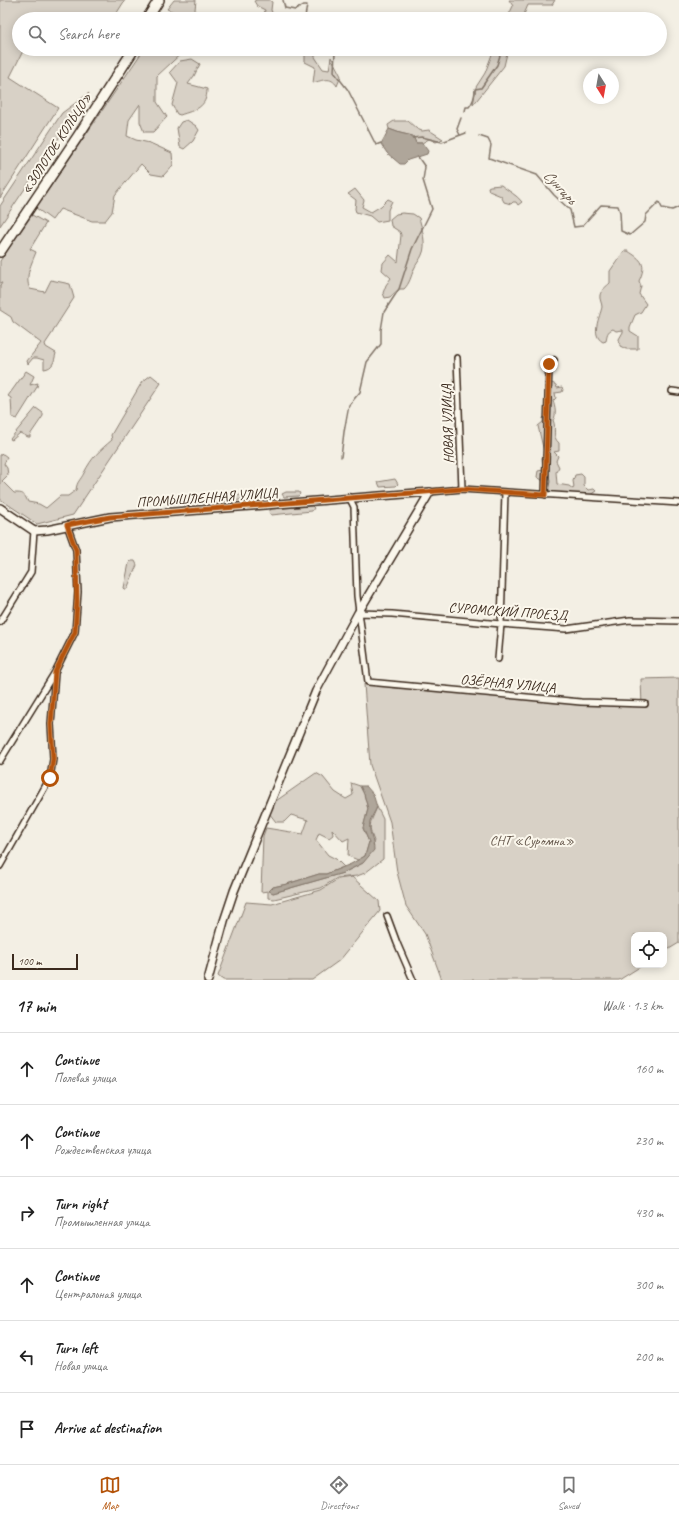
<!DOCTYPE html>
<meta charset="utf-8">
<style>
:root{--surface:#fff;--page:#f2f2f2;--text:#222;--muted:#767676;--line:#e0e0e0;--accent:#b45309}
body{margin:0;font-family:Caveat,sans-serif;background:var(--page);color:var(--text)}
.controls{position:absolute;right:12px;bottom:12px;display:grid;overflow:hidden;border-radius:8px;box-shadow:0 2px 10px #0003}
.controls button{width:36px;height:36px;display:grid;place-items:center;padding:0;border:0;border-bottom:1px solid var(--line);background:var(--surface);color:var(--text);font:20px sans-serif}
.compass{position:absolute;left:583px;top:68px;width:36px;height:36px;border-radius:50%;background:var(--surface);box-shadow:0 2px 10px #0003;rotate:169deg}
.scale{position:absolute;left:12px;bottom:10px;width:66px;box-sizing:border-box;padding-left:4px;border:2px solid #3b2a1e;border-top:0;font-size:11px;line-height:14px;white-space:nowrap;color:#3b2a1e;-webkit-text-stroke:3px #fbf7ec;paint-order:stroke}
.stop{position:absolute;width:12px;height:12px;margin:-9px;border:3px solid #b45309;border-radius:50%;background:#fff}
.stop.end{background:#b45309;border-color:#fff;box-shadow:0 1px 4px #0008}
.list{margin:0;padding:0;list-style:none}
h2{display:flex;justify-content:space-between;align-items:center;height:52px;margin:0;padding:0 16px;font-size:17px}
h2 small{font-size:13px;font-weight:400;color:var(--muted)}
.list li{display:grid;grid-template-columns:26px 1fr auto;gap:12px;align-items:center;box-sizing:border-box;height:72px;padding:0 16px;border-top:1px solid var(--line)}
.list b{display:block;font-size:15px;white-space:nowrap}
.list p{margin:0;font-size:13px;white-space:nowrap;color:var(--muted)}
.list em{font-size:13px;font-style:normal;color:var(--muted)}
.icon{flex:none;width:22px;height:22px;fill:none;stroke:currentColor;stroke-width:2;stroke-linecap:round;stroke-linejoin:round}
.map{position:relative;flex:none;width:679px;height:980px;overflow:hidden}
.search{position:absolute;background:var(--surface);box-shadow:0 2px 10px #0003;left:12px;right:12px;top:12px;height:44px;display:flex;align-items:center;gap:10px;box-sizing:border-box;padding:0 14px;border-radius:22px;color:var(--muted);font-size:15px}
.sheet{height:484px;background:var(--surface)}
nav{display:flex;justify-content:space-around;align-items:center;box-sizing:border-box;height:56px;border-top:1px solid var(--line);background:var(--surface);font-size:11px;color:var(--muted)}
nav a{display:grid;justify-items:center;gap:2px}
nav .on{color:var(--accent)}
.map>svg:first-child{display:block}
.green{fill:#d8d1c6;stroke:#8a7e72}
.water{fill:#afa69a;stroke:#817468}
.lines{fill:none;stroke-linecap:round;stroke-linejoin:round}
.stream{stroke:#817468;stroke-width:1.5}
.street-casing{stroke:#3b2a1e;stroke-width:8}
.secondary-casing{stroke:#3b2a1e;stroke-width:10}
.highway-casing{stroke:#3b2a1e;stroke-width:12}
.street{stroke:#fbf7ec;stroke-width:5}
.secondary{stroke:#fbf7ec;stroke-width:7}
.highway{stroke:#fbf7ec;stroke-width:9}
.route{stroke:#b45309;stroke-width:5}
.labels{text-anchor:middle;stroke-width:4;stroke-linejoin:round;paint-order:stroke}
.street-label{font-size:14px;fill:#3b2a1e;stroke:#fbf7ec}
.park-label{font-size:14px;fill:#625448;stroke:#fbf7ec}
.water-label{font-size:15px;font-style:italic;fill:#645549;stroke:#fbf7ec}
</style>
<div class="map">
<svg width="679" height="980" viewBox="0 0 679 980">
<rect width="100%" height="100%" fill="#f3efe4"/>
<filter id="ink" filterUnits="userSpaceOnUse"><feTurbulence type="fractalNoise" baseFrequency=".025" numOctaves="2"/><feDisplacementMap in="SourceGraphic" scale="8" xChannelSelector="R" yChannelSelector="G"/><feConvolveMatrix kernelMatrix="1 2 1 2 8 2 1 2 1" color-interpolation-filters="sRGB"/></filter>
<g filter="url(#ink)">
<!-- green -->
<path class="green" d="M0,0H125L113,19H73L68,18V19H19V49H24L10,77L58,108L0,198Z
M174,0H196L194,19H174V12L167,9Z
M257,0H269L272,2L271,10L274,17L273,19H263L265,10L257,6L254,1Z
M509,0H555L552,5H528L522,19H507L513,6Z
M144,49H186L157,76V102L167,117L153,132H144L140,122V104L129,120L127,136L136,140L150,143L172,153L173,165L163,176L151,174L141,164L115,195L112,212L105,221H92L60,209L52,220L36,208Z
M494,49H508L504,66L473,105L476,87L485,73Z
M305,53H315V57L323,69L329,70L331,57L341,76L337,86C331,76 323,80 313,83L315,67L305,62Z
M192,59L200,64L194,76L188,84L207,89C207,108 195,110 180,115L177,114L172,105L178,83L170,72L180,61Z
M89,93L0,226V206L62,113Z
M187,120L196,126L199,130L193,141L184,149L180,147L177,128L181,122Z
M394,121H408L417,129L422,131L429,130L443,139L436,142L429,139L422,143H416L412,136L400,133L389,129L388,125Z
M501,185C508,191 517,195 522,202L518,205L516,202H513L511,204L504,202L501,196L489,191L488,187L490,186Z
M355,189L364,200L362,207L371,212L381,206L388,199L392,201L388,210V220L377,222L370,216L356,212L355,209L356,200L348,194Z
M402,213L413,214L419,218C422,228 427,245 422,255C420,260 416,264 414,269C411,276 410,283 404,289H399L390,297L385,298L383,293L386,285L391,278L382,270L383,263L390,255L398,262L401,235L400,232L391,226L390,219L396,214Z
M32,215L46,223L30,249L36,252C32,263 24,277 30,289L45,292L51,280L70,284L74,298L54,329L53,332L45,344L46,347L56,353C54,362 53,368 44,369V360L37,358H33L28,364L27,361L41,343L13,322L11,317L0,310V286L2,283H0V261Z
M624,251H628C642,260 647,264 639,281L641,286L639,294L646,304L641,312L635,315L630,327V331L638,336V349H626L620,346L619,339L623,332V330L616,331L613,329C607,331 607,335 606,341L603,342C590,335 600,317 602,307C602,303 599,299 600,295C601,290 607,286 610,283V271Z
M26,371L34,376L30,385L38,383L37,387L17,419L12,417L11,398L8,396Z
M151,375L161,383L73,515L37,524L0,499V455L3,454L7,457L4,464L7,468L8,475L2,481L14,493C23,493 24,493 28,502L39,504L46,508L60,496H68L76,490C77,481 80,481 84,473C92,457 99,451 112,440L111,435L142,382Z
M550,382L556,385L557,388L562,387L563,390L562,392L555,393L556,398L553,401C555,407 557,415 553,420C557,429 551,436 559,443V451L554,452L558,456L556,461L559,467L556,472L557,484L569,486L573,489L574,487L573,481L575,475L581,474L584,477V486L588,490L594,489L596,491L590,495L553,493L548,489L550,482L548,465Z
M36,408L43,413V416L30,435V437H28L20,433L12,440L10,439Z
M545,416L546,417L543,485L542,480L537,477L538,471L543,470L542,458L544,452L538,426L543,422V418Z
M395,479L398,484L396,486L380,487L378,482Z
M286,492H299L300,494L298,496L284,497L282,494Z
M262,493L267,497L260,498L210,503L208,500L210,498Z
M312,506L314,508L312,511L271,515L269,512L271,509Z
M131,561H135L137,565L127,589H125L124,588L129,563Z
M679,678V943L664,952V935H634V965H643L619,980H442L425,934L406,906L397,872L390,822L370,765L364,684L583,704L642,706L641,679Z
M316,773L323,777L335,792L346,799L353,795L351,783L360,786L364,794L368,809L363,828L369,842L365,856L358,860L348,856L349,838L343,841L332,829L333,835L329,838L319,833L316,840L328,855L336,859L344,867L326,874H319L287,884L273,887V893L343,873L363,863L374,841C367,824 371,823 377,807L383,819V859L365,873L357,876L337,878L321,888L274,899L268,898V891L261,892L263,836L266,828L303,834L308,820L291,815L284,822H276L269,813L273,803Z
M352,877L379,901L380,911L340,960L312,980H223L218,976L246,902L272,904L321,890L338,879Z"/>
<!-- water -->
<path class="water" d="M389,129L400,133L413,136L416,143H422L428,151L427,154L408,160L404,164H400L387,153L381,144Z
M360,786H366L373,794L377,807C375,812 371,817 370,822C368,831 374,841 374,850L363,863L343,873L273,893L269,891L273,887L287,884L319,874H326L351,864L365,856L369,842L363,828L368,809L364,794Z"/>
<g class="lines">
<!-- stream -->
<path class="stream" d="M283,0L285,8L295,10L304,5H307L305,17L308,19
M332,49L335,52L334,72L348,90L376,145L381,143
M465,111L466,107H469C474,101 475,96 475,89L481,88L497,65L502,49
M460,135L457,129L461,118
M479,136L488,139L491,145L489,158L537,175L554,195L570,210L574,227L582,226L601,205L618,206L620,212L621,231L630,235L645,222L646,215L659,202L662,208L672,210L679,207
M412,138L422,137L442,142L466,133
M341,457L344,432L349,405L360,392L367,362L381,344V330L384,312L399,289L412,249L432,209L423,180L425,167L418,157"/>
<!-- street casing -->
<g class="street-casing">
<path id="street" d="M457,358L462,489
M672,391L679,392
M430,492L462,489L679,503
M545,495L549,364L554,360
M349,497L354,507L357,596L368,682L581,702L645,704
M358,613L392,614L501,624L566,629L630,620L679,621
M0,622L31,572L34,531
M498,659L501,624L505,492
M0,761L55,672L75,632L78,592L76,550L67,525
M0,866L50,778L53,759L51,724L55,673
M387,916L397,943L413,980"/>
</g>
<!-- secondary casing -->
<g class="secondary-casing">
<path id="secondary" d="M0,508L34,531L47,530L110,517L430,492
M208,980L224,921L234,891L316,691L358,613L430,492"/>
</g>
<!-- highway casing -->
<g class="highway-casing">
<path id="highway" d="M147,19L159,0
M0,252L78,136L134,49"/>
</g>
<!-- street -->
<use href="#street" class="street"/>
<!-- secondary -->
<use href="#secondary" class="secondary"/>
<!-- highway -->
<use href="#highway" class="highway"/>
</g>
</g>
<g class="lines" filter="url(#ink)">
<!-- route -->
<path class="route" d="M50,778L53,759L51,724L55,672L75,632L77,602L76,550L67,525L110,517L462,489L545,495L549,364"/>
</g>
<g class="labels">
<!-- street labels -->
<g class="street-label">
<text transform="translate(56 143) rotate(-57)" y="5">«ЗОЛОТОЕ КОЛЬЦО»</text>
<text transform="translate(447 424) rotate(-92)" y="5">НОВАЯ УЛИЦА</text>
<text transform="translate(207 497) rotate(-4)" y="5">ПРОМЫШЛЕННАЯ УЛИЦА</text>
<text transform="translate(508 611) rotate(4)" y="5">СУРОМСКИЙ ПРОЕЗД</text>
<text transform="translate(508 683) rotate(5)" y="5">ОЗЁРНАЯ УЛИЦА</text>
</g>
<!-- park labels -->
<g class="park-label">
<text x="532" y="845">СНТ «Суромна»</text>
</g>
<!-- water labels -->
<g class="water-label">
<text transform="translate(560 187) rotate(47)" y="5">Сунгирь</text>
</g>
</g>
</svg>
<div class="controls">
<button><svg class="icon" aria-label="locate" viewBox="0 0 24 24"><circle cx="12" cy="12" r="6"/><path d="M12 2v4M12 18v4M2 12h4M18 12h4"/></svg></button>
</div>
<svg class="compass" viewBox="-18 -18 36 36"><path d="M0-13l5 13h-10z" fill="#e53935"/><path d="M0 13l5-13h-10z" fill="#767676"/></svg>
<div class="scale">100 m</div>
<div class="stop" style="left:50px;top:778px"></div>
<div class="stop end" style="left:549px;top:364px"></div>
<div class="search"><svg class="icon" aria-label="search" viewBox="0 0 24 24"><circle cx="10" cy="10" r="6"/><path d="M15 15l6 6"/></svg>Search here</div>
</div>
<section class="sheet">
<h2>17 min<small>Walk · 1.3 km</small></h2>
<ul class="list">
<li><svg class="icon" aria-label="ahead" viewBox="0 0 24 24"><path d="M12 20V5M6 11l6-6 6 6"/></svg><div><b>Continue</b><p>Полевая улица</p></div><em>160 m</em></li>
<li><svg class="icon" aria-label="ahead" viewBox="0 0 24 24"><path d="M12 20V5M6 11l6-6 6 6"/></svg><div><b>Continue</b><p>Рождественская улица</p></div><em>230 m</em></li>
<li><svg class="icon" aria-label="right" viewBox="0 0 24 24"><path d="M7 20v-9h11M14 6l5 5-5 5"/></svg><div><b>Turn right</b><p>Промышленная улица</p></div><em>430 m</em></li>
<li><svg class="icon" aria-label="ahead" viewBox="0 0 24 24"><path d="M12 20V5M6 11l6-6 6 6"/></svg><div><b>Continue</b><p>Центральная улица</p></div><em>300 m</em></li>
<li><svg class="icon" aria-label="left" viewBox="0 0 24 24"><path d="M17 20v-9H6M10 6l-5 5 5 5"/></svg><div><b>Turn left</b><p>Новая улица</p></div><em>200 m</em></li>
<li><svg class="icon" aria-label="arrive" viewBox="0 0 24 24"><path d="M6 21V4h12l-3 4 3 4H6"/></svg><div><b>Arrive at destination</b></div></li>
</ul>
</section>
<nav>
<a class="on"><svg class="icon" aria-label="map" viewBox="0 0 24 24"><path d="M3 6l6-2 6 2 6-2v14l-6 2-6-2-6 2zM9 4v14M15 6v14"/></svg>Map</a>
<a><svg class="icon" aria-label="directions" viewBox="0 0 24 24"><path d="M12 3l9 9-9 9-9-9zM9 14v-3h6M13 9l2 2-2 2"/></svg>Directions</a>
<a><svg class="icon" aria-label="saved" viewBox="0 0 24 24"><path d="M7 4h10v16l-5-4-5 4z"/></svg>Saved</a>
</nav>
